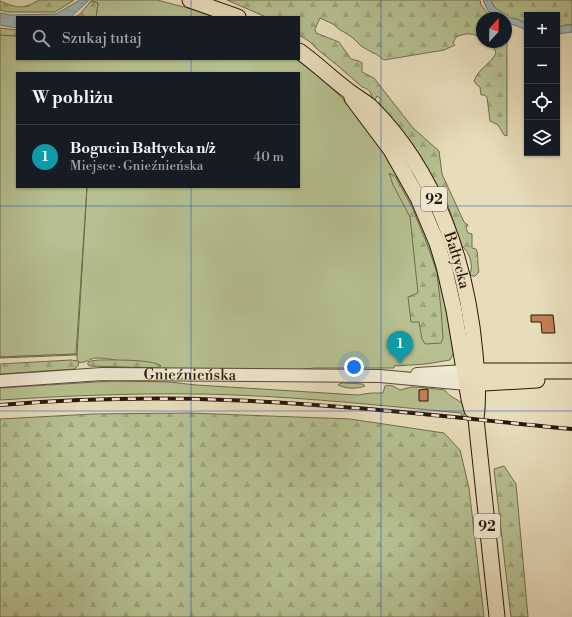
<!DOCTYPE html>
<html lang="pl">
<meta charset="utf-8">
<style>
:root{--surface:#171b24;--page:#242831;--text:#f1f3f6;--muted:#9ea1a6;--line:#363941;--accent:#c59692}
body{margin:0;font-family:"Libre Bodoni",serif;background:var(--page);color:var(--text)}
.controls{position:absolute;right:12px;top:12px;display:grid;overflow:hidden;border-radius:0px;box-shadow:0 1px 3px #0004}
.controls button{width:36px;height:36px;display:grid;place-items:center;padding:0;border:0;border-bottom:1px solid var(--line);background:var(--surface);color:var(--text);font:20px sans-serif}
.compass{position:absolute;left:476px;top:12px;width:36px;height:36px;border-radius:50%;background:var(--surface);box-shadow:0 1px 3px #0004;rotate:22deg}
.you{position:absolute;left:354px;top:367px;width:14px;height:14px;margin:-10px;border:3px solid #fff;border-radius:50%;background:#1a73e8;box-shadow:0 0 0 6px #1a73e833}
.badge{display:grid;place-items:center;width:26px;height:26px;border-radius:50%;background:var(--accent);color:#fff;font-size:13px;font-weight:700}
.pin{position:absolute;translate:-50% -33px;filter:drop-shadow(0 1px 2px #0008)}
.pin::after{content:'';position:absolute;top:21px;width:14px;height:12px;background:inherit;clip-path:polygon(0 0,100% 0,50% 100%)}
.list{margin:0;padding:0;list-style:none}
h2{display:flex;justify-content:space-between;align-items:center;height:52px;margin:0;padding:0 16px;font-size:17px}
h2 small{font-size:13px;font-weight:400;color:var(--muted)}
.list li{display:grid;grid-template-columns:26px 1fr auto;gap:12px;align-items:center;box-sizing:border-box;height:64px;padding:0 16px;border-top:1px solid var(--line)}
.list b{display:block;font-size:15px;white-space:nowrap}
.list p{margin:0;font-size:13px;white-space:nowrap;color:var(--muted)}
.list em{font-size:13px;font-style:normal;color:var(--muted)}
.icon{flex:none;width:22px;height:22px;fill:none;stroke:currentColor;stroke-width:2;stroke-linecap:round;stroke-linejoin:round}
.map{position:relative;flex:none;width:572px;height:617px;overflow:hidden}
.search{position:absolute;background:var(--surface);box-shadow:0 1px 3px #0004;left:16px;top:16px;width:284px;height:44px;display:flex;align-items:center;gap:10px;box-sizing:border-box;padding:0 14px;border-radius:0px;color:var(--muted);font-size:15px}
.panel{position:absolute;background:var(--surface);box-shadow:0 1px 3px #0004;left:16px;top:72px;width:284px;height:116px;border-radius:0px}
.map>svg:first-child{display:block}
.green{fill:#b6c090;stroke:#706c4c;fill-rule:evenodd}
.forest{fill:url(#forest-firs);stroke:#706c4c}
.water{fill:url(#water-ripples);stroke:#6e7973}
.building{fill:#c37f57;stroke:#2b1709}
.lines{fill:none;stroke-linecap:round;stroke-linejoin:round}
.minor-casing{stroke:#5a4836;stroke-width:14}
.major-casing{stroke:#2b1709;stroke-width:17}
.minor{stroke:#f0e9d3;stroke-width:12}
.major{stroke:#e8ddbb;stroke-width:15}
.rail-casing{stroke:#2b1709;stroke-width:4}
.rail{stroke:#f0e9d3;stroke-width:2.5;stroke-dasharray:8;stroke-linecap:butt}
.grid{fill:none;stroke:#1d4ed8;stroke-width:1;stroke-opacity:0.55}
.labels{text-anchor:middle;stroke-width:3;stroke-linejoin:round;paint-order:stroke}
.shield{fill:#f0e9d3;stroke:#665646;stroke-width:1}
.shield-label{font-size:14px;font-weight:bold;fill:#2b1709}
.street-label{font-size:15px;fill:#2b1709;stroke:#f0e9d3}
</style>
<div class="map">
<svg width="572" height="617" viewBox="0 0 572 617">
<defs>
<pattern id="forest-firs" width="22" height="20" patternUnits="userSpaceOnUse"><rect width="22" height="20" fill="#b6c090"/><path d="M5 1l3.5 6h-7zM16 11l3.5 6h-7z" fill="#9da47b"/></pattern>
<pattern id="water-ripples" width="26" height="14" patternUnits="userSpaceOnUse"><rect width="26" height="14" fill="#9bbaba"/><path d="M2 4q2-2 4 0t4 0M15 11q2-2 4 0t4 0" fill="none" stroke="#869f9f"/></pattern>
</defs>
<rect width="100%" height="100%" fill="#e8ddbb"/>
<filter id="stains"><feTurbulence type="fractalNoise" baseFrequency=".005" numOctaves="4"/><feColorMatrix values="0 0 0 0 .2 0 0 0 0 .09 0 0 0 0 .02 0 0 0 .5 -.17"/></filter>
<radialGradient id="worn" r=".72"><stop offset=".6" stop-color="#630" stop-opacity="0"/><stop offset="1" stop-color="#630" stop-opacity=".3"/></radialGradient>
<!-- green -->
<path class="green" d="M91,0H157L192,9L214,17H96L98,3L91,1Z
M0,35L17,36V59H296L319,77L337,93L360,118L379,142L405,184L439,263L454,352L450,360L426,364L394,366V368H315L282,371H116L115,360C109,359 102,358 96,358C88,359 85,364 77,362V354L0,357ZM17,73H299V187H17Z
M112,381L169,382L196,385L358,395L371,393H383L385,386C391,384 395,387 400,390C404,389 408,388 412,387C423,387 434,389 445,390C448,397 463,401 464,406C465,409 464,413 464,416H462L461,413C386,406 311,398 236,395C157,392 79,395 0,400V388Z
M343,383L363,384L365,386C357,389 346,389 338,385L339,384Z"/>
<!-- forest -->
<path class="forest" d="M39,0H74L55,12H8L0,10V1C17,8 22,10 39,0Z
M227,0H480L481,5L491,18H482V39C473,32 466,33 456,37L453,43L455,45L444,50L384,60L376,54L373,53L361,46L353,38L344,32L340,30L333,24L320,18L315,29L316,33L339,42L351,59L359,61L362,63V72L374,78L413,128L439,151L442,174L464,222L468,225L466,228L468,233L472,234V248L476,249C479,254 477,265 479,272L475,276H472L470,274C474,265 469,252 462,246L446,200L403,132L379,103L381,99L377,96L375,100L372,98C371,92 369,89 362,87L338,66L317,49L310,42L299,35V17H266Z
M491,0H572V25H566L557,28V15H527V24L517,19L511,18L510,17C501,13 494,10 491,0Z
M91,1L98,3L96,17H75L80,14Z
M506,25L507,26V136L504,135L498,125L490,121L487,97L484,95H481L480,87L477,85L474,81C478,69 491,64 496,53L492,43L490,42H506Z
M0,28L17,30V36L0,35Z
M389,173L395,176L412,207L429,249L437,273L441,309L443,338L441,343L425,344L422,339L419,322H411L408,297L418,293L410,217L393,185Z
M87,187L77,355L0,358V357L76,354Z
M71,360L78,361L79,362L78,366L74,369L0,374V364Z
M98,360C111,360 153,359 161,366L158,368L90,366L88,365V362L91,361Z
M189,413L350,419L444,433L460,450L469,488L484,617H0V419L93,414Z
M504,466L516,484L528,617H511L494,469Z"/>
<!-- water -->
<path class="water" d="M80,0H89L71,17H17V28L0,25V13L11,15L56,14Z
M483,0H491C496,14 504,10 511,18L517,19L527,24V30L506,22V18L495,17L488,11Z
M566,25H572V32L557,34V28Z"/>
<!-- building -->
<path class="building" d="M531,315H553L555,333H542L541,322H531Z
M428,389V401H419V390Z"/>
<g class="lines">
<!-- minor casing -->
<g class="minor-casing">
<g id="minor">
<path d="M417,374L464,371"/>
<path id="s1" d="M0,381L102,374L380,376L466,384"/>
</g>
</g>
<!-- major casing -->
<g class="major-casing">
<g id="major">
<path d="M190,0L238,17"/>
<path id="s2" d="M299,51C316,63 330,77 346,89C354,96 363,100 371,107C436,171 467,264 475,353C477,377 479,396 476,419L497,617"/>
<path d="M352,98L391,150L404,173L418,198L437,243L444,266L454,310L469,399L472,410"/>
<path d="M467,371H572"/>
<path d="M467,384L537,380"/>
</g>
</g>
<!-- minor -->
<use href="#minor" class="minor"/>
<!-- major -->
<use href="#major" class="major"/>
<!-- rail casing -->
<g class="rail-casing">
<path id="rail" d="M0,405C75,399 151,397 226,400C342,404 457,418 572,429"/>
</g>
<!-- rail -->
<use href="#rail" class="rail"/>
</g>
<!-- grid -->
<path class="grid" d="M191,0V17M381,0V617M191,59V73M191,187V617M0,206H572M0,411H572"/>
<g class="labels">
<!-- shield labels -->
<g class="shield">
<rect x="421" y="187" width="26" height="24" rx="3"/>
<rect x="474" y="514" width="26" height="24" rx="3"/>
</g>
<g class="shield-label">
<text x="434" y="204">92</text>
<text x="487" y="531">92</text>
</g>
<!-- street labels -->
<g class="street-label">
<text dy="5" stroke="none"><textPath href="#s2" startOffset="269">Bałtycka</textPath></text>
<text dy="5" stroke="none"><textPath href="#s1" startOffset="190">Gnieźnieńska</textPath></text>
</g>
</g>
<rect width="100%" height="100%" filter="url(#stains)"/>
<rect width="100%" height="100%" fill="url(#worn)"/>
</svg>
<div class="controls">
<button>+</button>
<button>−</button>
<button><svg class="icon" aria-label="locate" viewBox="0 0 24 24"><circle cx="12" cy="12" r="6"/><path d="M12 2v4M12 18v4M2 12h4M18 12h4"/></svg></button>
<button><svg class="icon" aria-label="layers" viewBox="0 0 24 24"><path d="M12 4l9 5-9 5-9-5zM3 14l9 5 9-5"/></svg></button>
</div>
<svg class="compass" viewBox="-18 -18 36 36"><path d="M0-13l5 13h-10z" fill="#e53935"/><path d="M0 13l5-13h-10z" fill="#9ea1a6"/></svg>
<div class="you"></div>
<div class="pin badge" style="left:400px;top:364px;background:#0f9aa8">1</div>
<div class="search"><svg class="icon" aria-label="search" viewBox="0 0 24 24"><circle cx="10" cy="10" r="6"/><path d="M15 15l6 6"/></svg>Szukaj tutaj</div>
<section class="panel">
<h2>W pobliżu<small></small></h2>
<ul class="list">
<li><span class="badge" style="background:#0f9aa8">1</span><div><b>Bogucin Bałtycka n/ż</b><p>Miejsce · Gnieźnieńska</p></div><em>40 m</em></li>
</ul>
</section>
</div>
